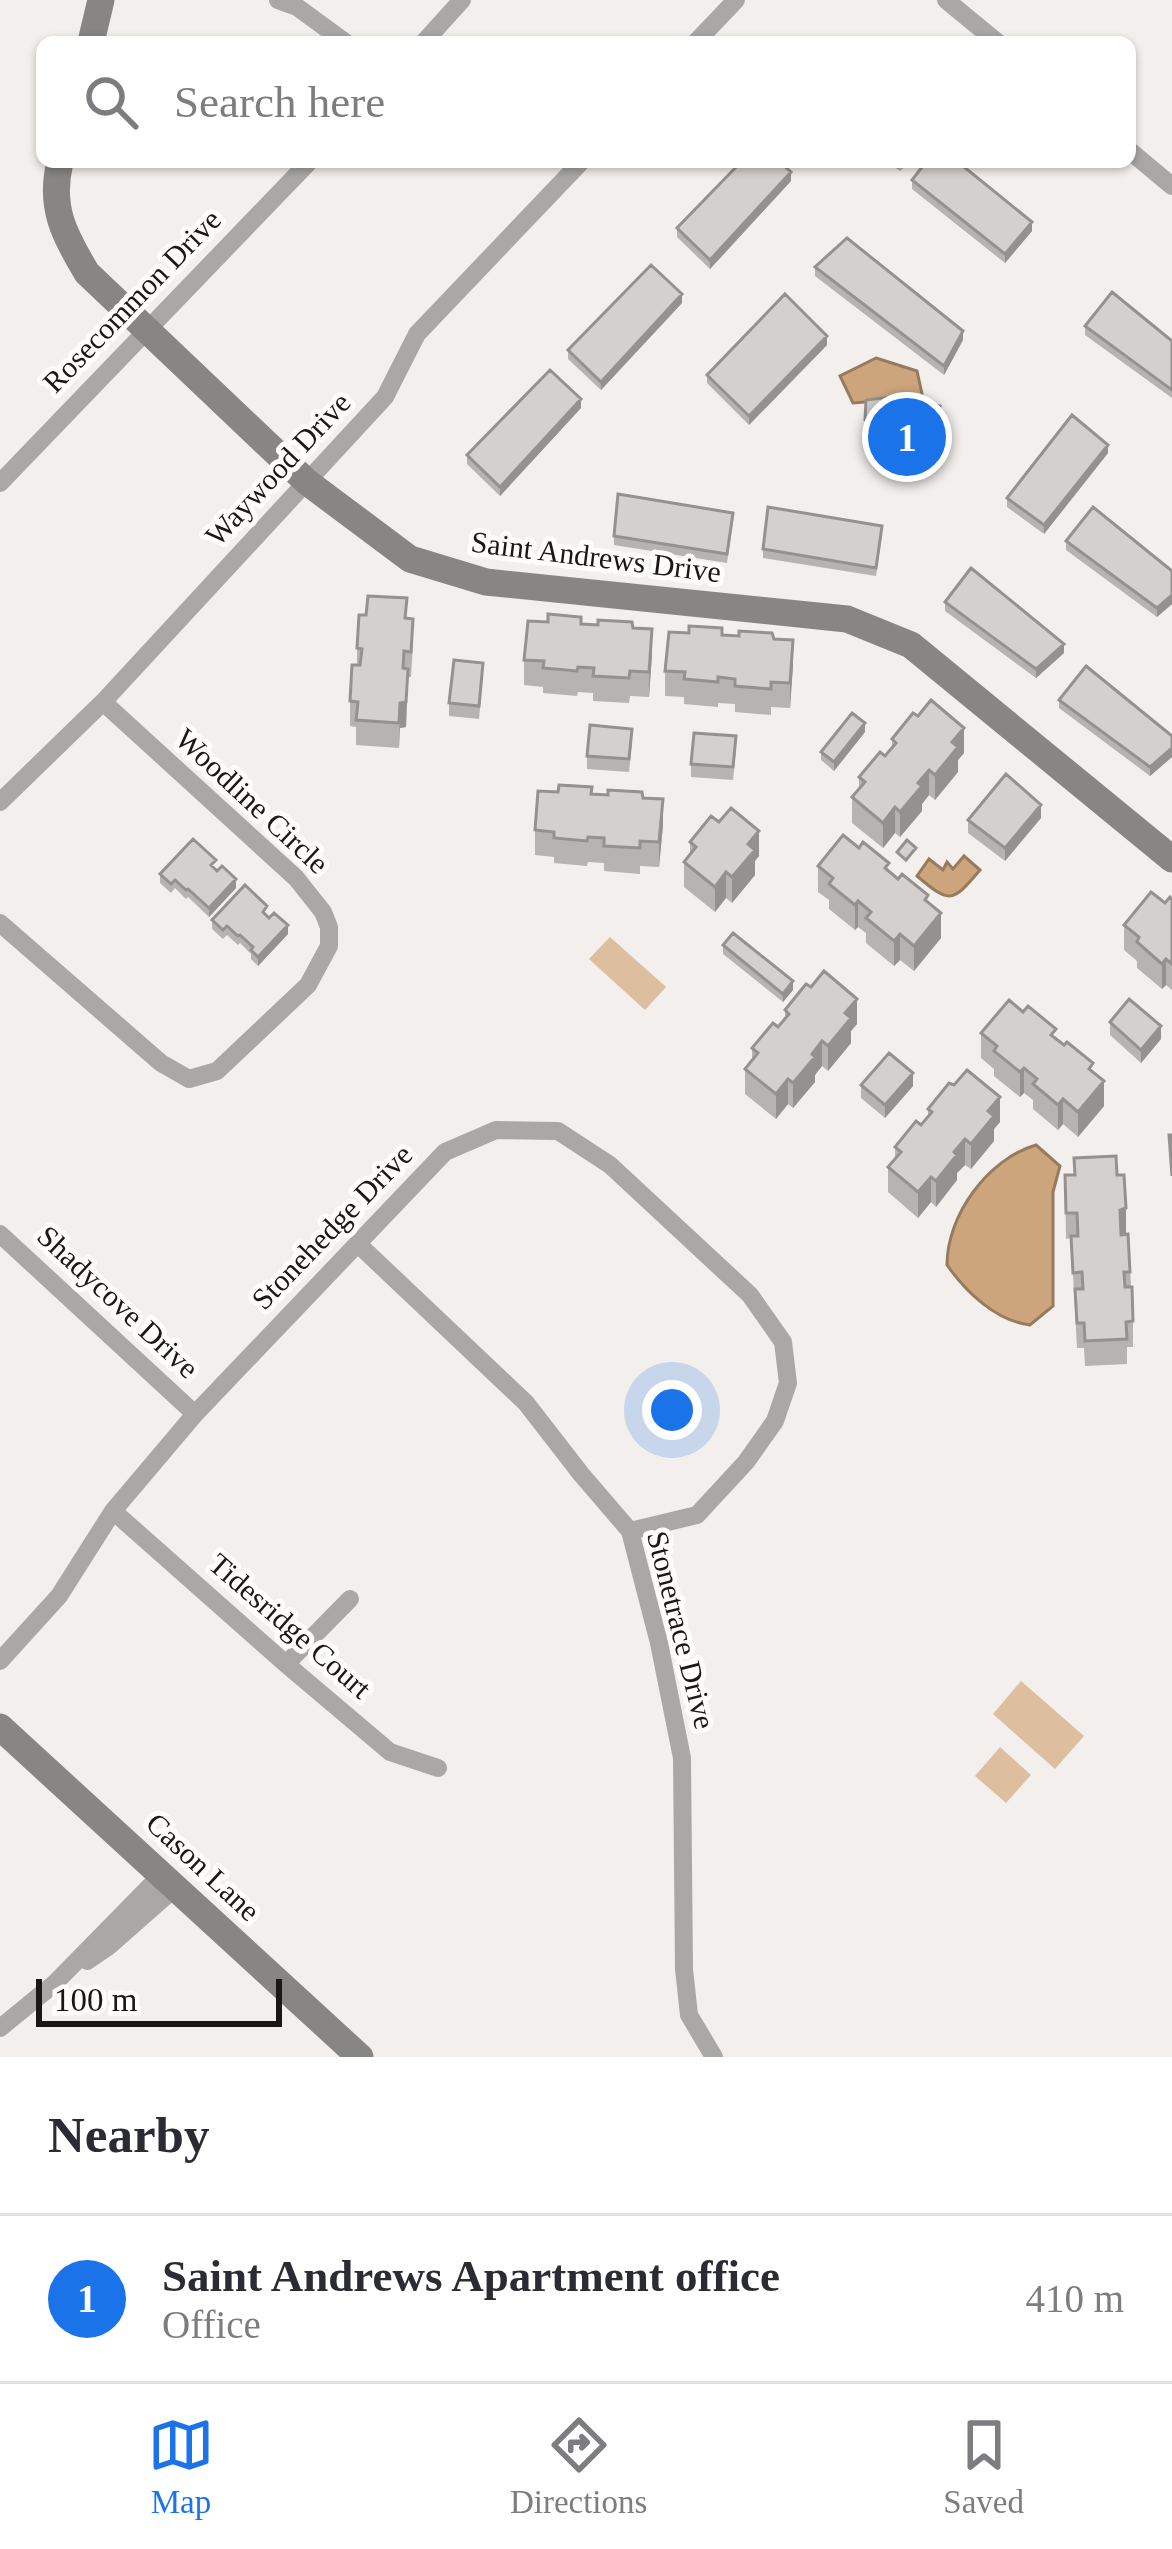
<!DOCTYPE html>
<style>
:root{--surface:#fff;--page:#f7f7f7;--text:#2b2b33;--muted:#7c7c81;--line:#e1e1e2;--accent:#1a73e8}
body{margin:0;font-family:"Times New Roman",serif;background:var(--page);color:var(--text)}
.scale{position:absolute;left:36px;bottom:30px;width:246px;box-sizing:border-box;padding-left:12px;border:6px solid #191817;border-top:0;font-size:33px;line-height:42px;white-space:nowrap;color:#191817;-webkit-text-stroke:9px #fffdfb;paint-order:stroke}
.you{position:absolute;left:672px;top:1410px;width:42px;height:42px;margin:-30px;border:9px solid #fff;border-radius:50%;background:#1a73e8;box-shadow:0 0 0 18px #1a73e833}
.badge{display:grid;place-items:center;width:78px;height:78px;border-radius:50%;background:var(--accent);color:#fff;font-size:39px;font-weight:700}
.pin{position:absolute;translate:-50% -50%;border:6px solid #fff;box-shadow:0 3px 12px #0006}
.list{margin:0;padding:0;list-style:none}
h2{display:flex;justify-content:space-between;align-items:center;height:156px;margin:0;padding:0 48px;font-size:51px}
h2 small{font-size:39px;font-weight:400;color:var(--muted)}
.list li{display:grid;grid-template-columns:78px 1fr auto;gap:36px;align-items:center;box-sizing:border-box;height:168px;padding:0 48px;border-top:3px solid var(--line)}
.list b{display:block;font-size:45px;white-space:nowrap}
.list p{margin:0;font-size:39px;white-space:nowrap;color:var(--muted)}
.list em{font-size:39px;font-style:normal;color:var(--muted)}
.icon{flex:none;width:66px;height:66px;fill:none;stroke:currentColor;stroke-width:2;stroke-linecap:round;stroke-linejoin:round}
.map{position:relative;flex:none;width:1172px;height:2057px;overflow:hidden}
.search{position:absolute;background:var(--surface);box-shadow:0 3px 9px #0004;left:36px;right:36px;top:36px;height:132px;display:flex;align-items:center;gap:30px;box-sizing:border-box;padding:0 42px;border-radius:18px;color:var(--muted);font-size:45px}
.sheet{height:324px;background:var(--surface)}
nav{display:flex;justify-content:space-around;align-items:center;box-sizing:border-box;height:168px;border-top:3px solid var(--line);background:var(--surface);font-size:33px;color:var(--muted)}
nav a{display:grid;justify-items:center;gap:6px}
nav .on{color:var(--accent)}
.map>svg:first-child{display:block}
.green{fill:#ddbe9f}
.water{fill:#cda57d;stroke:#977b5e;stroke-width:3}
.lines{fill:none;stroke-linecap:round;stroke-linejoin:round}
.street{stroke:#aaa8a7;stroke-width:18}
.secondary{stroke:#888684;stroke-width:27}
.wall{fill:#b6b3b0}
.shaded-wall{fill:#949290}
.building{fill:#d4d0cd;stroke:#949290;stroke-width:3}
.labels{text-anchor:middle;stroke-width:10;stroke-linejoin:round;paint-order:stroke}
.street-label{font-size:30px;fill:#191817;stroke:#fffdfb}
</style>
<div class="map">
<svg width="1172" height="2057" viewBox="0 0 1172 2057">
<rect width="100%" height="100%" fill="#f3efec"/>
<!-- green -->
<path class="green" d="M610,937L666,987L645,1010L589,959Z
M1021,1681L1084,1736L1055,1769L993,1714Z
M1000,1747L1031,1775L1006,1803L975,1776Z"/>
<!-- water -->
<path class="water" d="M876,358L917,371L924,403L890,400L853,403L840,376Z
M964,856L980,870C952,903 950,904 917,876L929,859L943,870L947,862L953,869Z
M1036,1145L1060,1166L1053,1192V1306L1030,1325C996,1321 966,1292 947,1265C947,1215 988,1159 1036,1145Z"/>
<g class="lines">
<!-- street -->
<path class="street" d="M278,0L297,7L345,42
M946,0L997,42
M424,42L462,0
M696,42L736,0
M1130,151L1172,186
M0,483L309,162
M0,802L103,702L385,397L417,334L581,162
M0,923L161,1063L189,1079L217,1071L308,985L329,946V927L323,912L296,878L103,702
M0,1234L195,1414
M358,1244L526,1403L581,1474L630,1531L659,1643L682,1758L684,1969L689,2015L714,2057
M113,1511L286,1664L390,1752L438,1768
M0,1661L59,1596L113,1511L195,1414L445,1152L496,1130L558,1131L610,1165L750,1295L783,1342L788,1383L775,1421L746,1462L697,1515L630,1531
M286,1664L350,1599
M87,1961L109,1946L176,1887
M0,2028L54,1984L162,1874"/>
<!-- secondary -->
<path class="secondary" d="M91,42L101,0
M60,162C49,207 64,235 87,273L307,482L410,559L486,582L847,619L911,645L1172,859
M0,1727L360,2057"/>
</g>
<!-- wall -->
<path class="wall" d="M888,162H910L900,171Z
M912,180L1032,231L1005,263L912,189Z
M791,181L710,269L677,237V228Z
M815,267L963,340L944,375L815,276Z
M682,303L601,390L568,359V350Z
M1085,326L1172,341V398L1085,335Z
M827,345L749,425L707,383V375Z
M866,400L940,418L943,432L935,459L901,457V445L892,441L889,446L865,433Z
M581,408L500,496L467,464V455Z
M1108,453L1044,534L1007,507V498Z
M733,521L727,563L614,545V536Z
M882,535L876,576L763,558V549Z
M1066,541L1172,571V604L1157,617L1066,550Z
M945,602L1064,653L1036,678L945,611Z
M407,618L413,644L411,677H408L406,727L400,728L399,748L356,745V727L350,726V701L357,665V648Z
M581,624L633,628L652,654L649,697L630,696L629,703L593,701V693L578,692L577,696L543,693V687L524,685V660Z
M722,635L774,639L793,665L790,708L771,707V715L735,712V704L718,703V707L684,704V697L665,696V671Z
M483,676L479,719L449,716V703Z
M1059,700L1172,736V757L1150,776L1059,708Z
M865,732L834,771L821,760V752Z
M892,739L964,753L958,760V772L935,800L929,795L922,804V811L900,837L895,833L883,848L852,823V797L859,789V777L885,756L892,748Z
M632,742L629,772L587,769V756Z
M736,750L733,780L691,777V764Z
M592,794L643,798L663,825L659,867L640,866V874L604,871V863L588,862L587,866L554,863V857L535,855V830Z
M1041,818L1005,861L968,833V820Z
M690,842L759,856L755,861V875L732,903L726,898L715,912L684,887V862L690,855Z
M818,866L889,871L928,902L941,938L914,971L900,960L894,966L866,943V933L858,927L855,930L829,909V900L818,892Z
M215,869L236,888L209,917L188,897L186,899L175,888L171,893L160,883V874Z
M1172,899V990L1166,985L1162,989L1137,968V961L1124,950V925Z
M267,916L288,934L258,966L251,959V954L240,943L238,945L227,935L223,939L212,929V920Z
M723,945L793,990L783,1002L723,954Z
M785,1010L857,1024L851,1031V1043L828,1071L822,1066L815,1075V1082L793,1108L788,1104L776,1119L745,1094V1069L752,1060V1048L778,1027L785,1019Z
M1110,1022L1161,1039L1141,1063L1110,1035Z
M981,1033L1056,1039L1093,1072L1104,1106L1078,1137L1063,1124L1058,1130L1033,1109V1100L1024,1093L1020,1097L994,1076V1069L981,1058Z
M861,1085L913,1086L885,1118L861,1098Z
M928,1109L1000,1122L994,1129V1141L971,1169L965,1165L957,1173V1180L936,1207L931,1202L918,1218L888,1192V1167L895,1159V1147L921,1125L928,1117Z
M1065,1175H1117L1126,1233L1122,1235L1128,1234L1133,1321V1347H1127V1364L1085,1366L1084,1348H1077L1071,1238L1066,1239Z"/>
<!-- shaded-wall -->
<path class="shaded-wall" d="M791,172V181L710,269V260Z
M1032,222V231L1005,263V254Z
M682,294V303L601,390V382Z
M963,331V340L944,375V366Z
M827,336V345L749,425V416Z
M581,399V408L500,496V487Z
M943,419V432L935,459V446Z
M1108,445V453L1044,534V525Z
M1172,595V604L1157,617V608Z
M652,629V654L649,697V672Z
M793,640V665L790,708V683Z
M1064,644V653L1036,678V669Z
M408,669L406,727L400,728L399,748L400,703Z
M865,723V732L834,771V762Z
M964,728V753L958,760V772L935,800V775L952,742Z
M1172,748V757L1150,776V767Z
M929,770V795L922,804V811L900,837V812Z
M663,799V825L659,867V842Z
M1041,805V818L1005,861V848Z
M895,807V833L883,848V823Z
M759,831V856L755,861V875L732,903V877L748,844Z
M726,872V898L715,912V887Z
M236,879V888L209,917V908Z
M858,901V927L855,930V905Z
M941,913V938L914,971V946Z
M288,925V934L258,966V957Z
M900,934V960L894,966V941Z
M1166,959V985L1162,989V964Z
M793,981V990L783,1002V994Z
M857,999V1024L851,1031V1043L828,1071V1046L845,1013Z
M1161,1026V1039L1141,1063V1050Z
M822,1041V1066L815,1075V1082L793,1108V1083L812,1054Z
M1024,1068V1093L1020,1097V1072Z
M913,1073V1086L885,1118V1105Z
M788,1079V1104L776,1119V1094Z
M1104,1081V1106L1078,1137V1112Z
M1000,1097V1122L994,1129V1141L971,1169V1144L988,1111Z
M1063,1099V1124L1058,1130V1105Z
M965,1139V1165L957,1173V1180L936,1207V1181L954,1152Z
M931,1177V1202L918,1218V1192Z
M1126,1208V1233L1120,1235V1210Z"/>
<!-- building -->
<path class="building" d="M741,162H780L791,172L710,260L677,228Z
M926,162H958L1032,222L1005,254L912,180Z
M847,238L963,331L944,366L815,267Z
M651,265L682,294L601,382L568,350Z
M1112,292L1172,341V390L1085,326Z
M785,294L827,336L749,416L707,375Z
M550,370L581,399L500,487L467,455Z
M891,397L905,403L907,409L916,411L920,401L940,406L937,417L943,419L935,446L901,444L906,433L892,428L889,433L865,420L866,400Z
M1072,415L1108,445L1044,525L1007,498Z
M618,494L733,513L727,554L614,536Z
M768,507L882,526L876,568L763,549Z
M1093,507L1172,571V595L1157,608L1066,541Z
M971,568L1064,644L1036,669L945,602Z
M368,596L407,598L405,618L413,619L411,652L404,651L403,668L408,669L406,702L400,703L399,723L356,720L358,702L350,701L352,665H360L362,649L357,648L359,615H366Z
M548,614L581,617V624L598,625V620L632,622L633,628L652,629L649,672L630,671L629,678L593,676L594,668L578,667L577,671L543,668L544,661L524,660L528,621L548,622Z
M689,626L722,628V635L739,636V631L772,633L774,639L793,640L790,683L771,682V689L735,686V679L718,677V682L684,679L685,672L665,671L669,632L689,633Z
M454,660L483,663L479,706L449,703Z
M1086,666L1172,736V748L1150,767L1059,700Z
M931,700L964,728L952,742L958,747L935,775L929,770L918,783L922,786L900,812L895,807L883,823L852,797L865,782L859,777L880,752L885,756L896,743L892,739L913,713L918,716Z
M852,713L865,723L834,762L821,752Z
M590,725L632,729L629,759L587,756Z
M694,733L736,736L733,767L691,764Z
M1006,774L1041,805L1005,848L968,820Z
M559,785L592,787L591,794L608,795V790L642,792L643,798L663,799L659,842L640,841V848L604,846V838L588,837L587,841L554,838V832L535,830L538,791L558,792Z
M731,808L759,831L748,844L755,850L732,877L726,872L715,887L684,862L696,847L690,842L711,816L719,822Z
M843,835L859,848L863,842L889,863L885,868L898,879L902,874L928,895L925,900L941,913L914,946L900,934L894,941L866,918L871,912L858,901L855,905L829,884L833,878L818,866Z
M193,839L216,860L211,865L217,871L222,866L236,879L209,908L188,889L186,890L175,880L171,884L160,874Z
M907,840L916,848L906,860L897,852Z
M245,885L267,906L263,912L269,918L274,913L288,925L258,957L251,950L253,947L240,935L238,936L227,926L223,930L212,920Z
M1151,892L1165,903L1170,897L1172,899V964L1166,959L1162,964L1137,942L1139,937L1124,925Z
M733,933L793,981L783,994L723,945Z
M824,971L857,999L845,1013L851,1018L828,1046L822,1041L812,1054L815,1057L793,1083L788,1079L776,1094L745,1069L758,1053L752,1048L773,1023L778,1027L789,1014L785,1010L806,984L811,987Z
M1129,999L1161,1026L1141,1050L1110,1022Z
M1009,1000L1023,1012L1028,1006L1056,1029L1051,1035L1064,1045L1067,1042L1093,1063L1089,1069L1104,1081L1078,1112L1063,1099L1058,1105L1033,1084L1037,1079L1024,1068L1020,1072L994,1051L997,1046L981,1033Z
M889,1053L913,1073L885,1105L861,1085Z
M967,1070L1000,1097L988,1111L994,1116L971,1144L965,1139L954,1152L957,1155L936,1181L931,1177L918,1192L888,1167L901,1152L895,1147L916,1121L921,1125L932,1112L928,1109L949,1083L954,1085Z
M1169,1135H1172V1176Z
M1116,1156L1117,1175H1124L1126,1208L1120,1210L1121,1235L1128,1234L1130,1272H1124L1125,1287H1132L1133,1321L1126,1322L1127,1339L1085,1341L1084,1323H1077L1075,1289H1083L1082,1272L1073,1273L1071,1236H1078L1077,1213H1066L1065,1175H1075L1074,1158Z"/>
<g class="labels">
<!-- street labels -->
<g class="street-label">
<text transform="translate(132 301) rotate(-46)" y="10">Rosecommon Drive</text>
<text transform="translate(278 469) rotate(-47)" y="10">Waywood Drive</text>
<text transform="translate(596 557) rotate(7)" y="10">Saint Andrews Drive</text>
<text transform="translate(252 801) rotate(43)" y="10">Woodline Circle</text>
<text transform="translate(332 1227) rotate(-46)" y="10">Stonehedge Drive</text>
<text transform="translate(118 1302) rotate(43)" y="10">Shadycove Drive</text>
<text transform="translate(290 1626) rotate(41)" y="10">Tidesridge Court</text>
<text transform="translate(681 1630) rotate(76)" y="10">Stonetrace Drive</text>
<text transform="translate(203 1867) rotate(43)" y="10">Cason Lane</text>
</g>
</g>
</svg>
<div class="scale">100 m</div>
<div class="you"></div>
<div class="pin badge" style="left:907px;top:437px">1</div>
<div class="search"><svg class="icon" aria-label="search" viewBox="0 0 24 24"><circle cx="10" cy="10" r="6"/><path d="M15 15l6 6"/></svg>Search here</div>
</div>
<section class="sheet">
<h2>Nearby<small></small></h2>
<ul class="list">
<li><span class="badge">1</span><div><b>Saint Andrews Apartment office</b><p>Office</p></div><em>410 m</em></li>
</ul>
</section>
<nav>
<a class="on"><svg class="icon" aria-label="map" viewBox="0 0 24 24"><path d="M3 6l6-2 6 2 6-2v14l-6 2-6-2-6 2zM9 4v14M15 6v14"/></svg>Map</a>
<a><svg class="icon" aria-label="directions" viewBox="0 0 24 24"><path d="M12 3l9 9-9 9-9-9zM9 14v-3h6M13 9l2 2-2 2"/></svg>Directions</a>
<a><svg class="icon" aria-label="saved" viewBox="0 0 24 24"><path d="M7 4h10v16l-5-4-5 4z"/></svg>Saved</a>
</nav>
